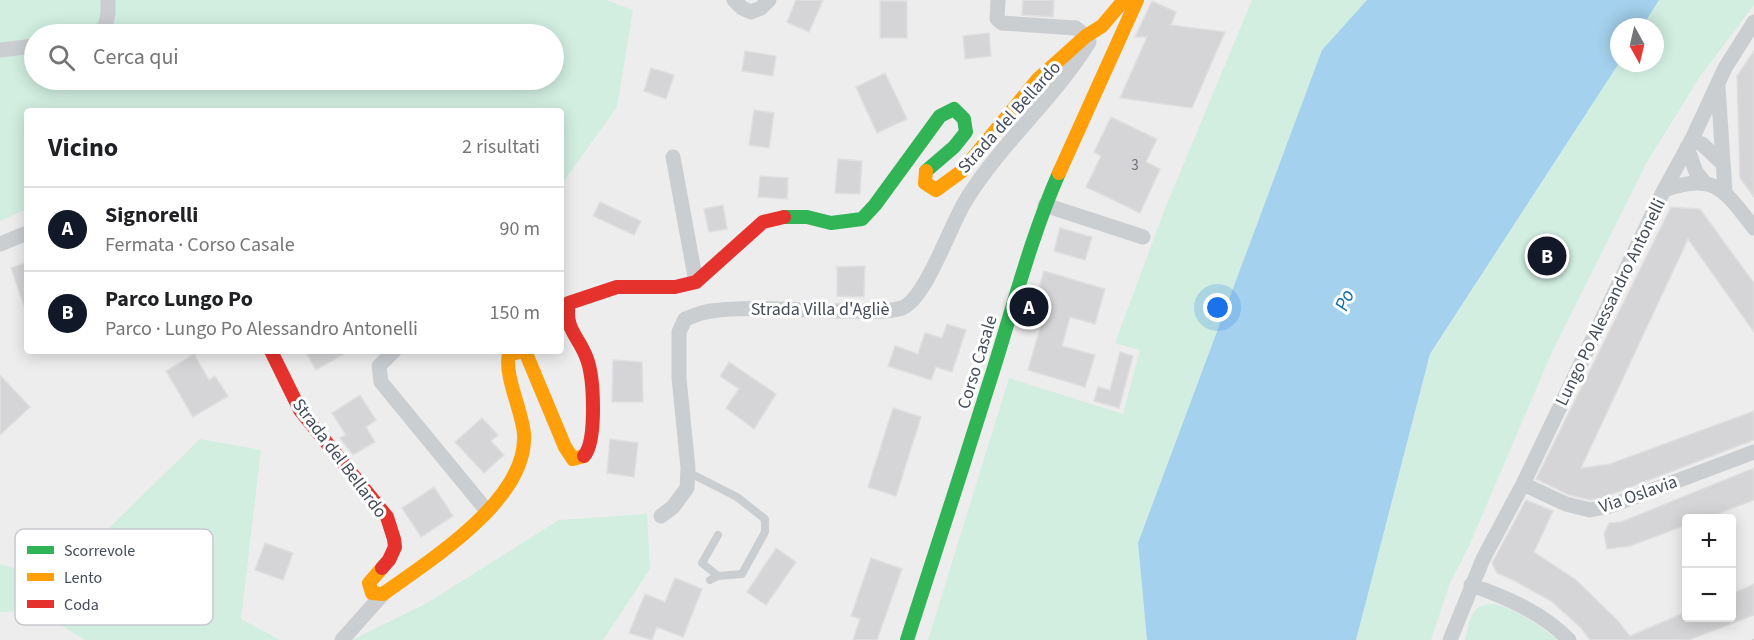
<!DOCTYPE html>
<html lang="it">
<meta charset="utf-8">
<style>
:root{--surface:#fff;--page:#f2f2f2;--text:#202124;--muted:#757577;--line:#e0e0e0;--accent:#111827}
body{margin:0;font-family:"Source Sans 3",sans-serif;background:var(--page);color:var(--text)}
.controls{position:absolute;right:18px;bottom:18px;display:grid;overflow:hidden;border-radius:6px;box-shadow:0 3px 15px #0003}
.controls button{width:54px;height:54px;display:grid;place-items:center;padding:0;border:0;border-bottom:2px solid var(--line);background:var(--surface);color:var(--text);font:30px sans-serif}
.compass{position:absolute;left:1610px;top:18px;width:54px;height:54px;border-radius:50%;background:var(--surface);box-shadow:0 3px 15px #0003;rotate:172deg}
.you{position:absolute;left:1218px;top:308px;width:21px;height:21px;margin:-15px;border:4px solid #fff;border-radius:50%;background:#1a73e8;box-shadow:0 0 0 9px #1a73e833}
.badge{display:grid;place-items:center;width:39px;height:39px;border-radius:50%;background:var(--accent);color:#fff;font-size:20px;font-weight:700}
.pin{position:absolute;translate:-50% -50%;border:3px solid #fff;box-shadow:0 2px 6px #0006}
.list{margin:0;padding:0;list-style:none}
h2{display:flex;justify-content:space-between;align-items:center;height:78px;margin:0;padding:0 24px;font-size:26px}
h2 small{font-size:20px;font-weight:400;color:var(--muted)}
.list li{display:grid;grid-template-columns:39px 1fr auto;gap:18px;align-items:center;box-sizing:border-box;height:84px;padding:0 24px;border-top:2px solid var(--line)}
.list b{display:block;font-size:22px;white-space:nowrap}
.list p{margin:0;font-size:20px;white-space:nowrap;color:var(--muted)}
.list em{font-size:20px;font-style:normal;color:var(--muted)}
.icon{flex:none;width:33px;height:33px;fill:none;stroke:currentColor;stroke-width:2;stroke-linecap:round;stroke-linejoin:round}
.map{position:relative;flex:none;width:1754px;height:640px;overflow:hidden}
.search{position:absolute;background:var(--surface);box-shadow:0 3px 15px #0003;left:24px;top:24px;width:540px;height:66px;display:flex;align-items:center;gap:15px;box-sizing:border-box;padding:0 21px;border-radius:33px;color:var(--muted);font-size:22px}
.panel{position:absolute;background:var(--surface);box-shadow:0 3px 15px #0003;left:24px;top:108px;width:540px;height:246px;border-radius:6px}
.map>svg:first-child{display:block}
.green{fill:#d1eee1;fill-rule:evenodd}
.water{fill:#a4d1ed}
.building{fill:#d5d5d7;stroke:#dfdfe0;stroke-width:1.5}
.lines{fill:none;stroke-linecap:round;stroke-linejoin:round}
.lane{stroke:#cbced1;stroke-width:8}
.street{stroke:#cbced1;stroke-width:15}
.fast{stroke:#30b455;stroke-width:14}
.slow{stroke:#ff9f0a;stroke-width:14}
.jam{stroke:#e5322d;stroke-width:14}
.tram{stroke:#c4c6c8;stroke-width:1.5}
.labels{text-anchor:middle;stroke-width:6;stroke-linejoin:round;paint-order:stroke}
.number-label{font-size:15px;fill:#6a707a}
.street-label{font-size:18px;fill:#444c5a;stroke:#fff}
.water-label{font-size:20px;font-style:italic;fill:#096ca9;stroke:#fff}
.key{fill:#fff;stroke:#c7c9ce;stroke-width:1.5}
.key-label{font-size:16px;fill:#444c5a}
</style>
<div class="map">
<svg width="1754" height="640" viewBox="0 0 1754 640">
<rect width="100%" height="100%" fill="#eeeded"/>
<!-- green -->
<path class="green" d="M0,0H606L633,10L617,107L561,185V111H27V209L0,221ZM34,34H554V80H34Z
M1252,0H1367L1322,50L1138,543L1147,640H928L1009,378L1123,414L1140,350L1115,343L1164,211Z
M1659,0H1754V5L1699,78L1647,162L1552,352L1469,546L1450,583L1431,640H1356L1430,355L1619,63H1655V27H1642Z
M200,439L261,450L241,619L280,640H85L37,611L0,612V564L30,573L76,560Z
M647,514L650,569L603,640H352L427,603L559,520Z
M1495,604C1519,610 1538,625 1558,640H1465C1471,619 1469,604 1495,604Z"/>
<!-- water -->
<path class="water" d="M1367,0H1659L1642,27H1619V63L1430,354L1356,640H1147L1138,543L1322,50Z"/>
<!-- building -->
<path class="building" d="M796,0H823L809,32L787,22Z
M1023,0H1054L1053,17L1022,15Z
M880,1H907V38H880Z
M1152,1L1176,12L1171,25L1225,32L1192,108L1120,98L1147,37H1135Z
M989,33L991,56L965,59L963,36Z
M745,51L776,56L773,76L742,71Z
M1754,51V197L1740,178L1737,76Z
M651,68L674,75L666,99L644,91Z
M885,73L907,119L877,133L856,87Z
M754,110L774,113L769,148L749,145Z
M1111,117L1157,139L1146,162L1160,169L1140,213L1086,187L1101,156L1094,152Z
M838,159L862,161L860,194L835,193Z
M760,176L788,178L787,199L758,197Z
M600,202L641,221L634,235L593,216Z
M723,205L727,229L709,232L704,209Z
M1671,207L1700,209L1754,283V332L1688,239L1581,468L1610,464L1754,411V440L1602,498L1590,500L1569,495L1536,479Z
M1060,228L1092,237L1085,260L1054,251Z
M27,262V309H25L11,268Z
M865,266L864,297L837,296V267Z
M1044,271L1105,289L1095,324L1070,317L1062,346L1095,355L1085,387L1028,370L1043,318L1031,315Z
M947,324L966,330L952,372L936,367L931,380L888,366L895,346L918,354L925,333L942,338Z
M305,351H349L316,370Z
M1120,352L1133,356L1119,408L1094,401L1098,387L1110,390Z
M194,354L209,380L215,376L228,396L193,417L166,371Z
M613,360L642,362L643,402H612Z
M729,362L776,394L754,429L726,408L739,389L720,376Z
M0,375L30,407L0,435Z
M360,395L376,420L366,427L375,442L353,455L340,438L346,435L332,413Z
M893,408L921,417L896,496L868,487Z
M482,418L498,435L491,441L504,455L484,473L455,442Z
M610,439L638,443L634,477L607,473Z
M1754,468V500L1704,519H1686V525L1630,546L1607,549L1604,534L1609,523L1621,522Z
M434,487L453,516L421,537L402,508Z
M1526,500L1553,511L1534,552L1576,580L1617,620L1630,636L1686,612V618H1731V594L1754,584V615L1689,640H1590L1581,628L1551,601L1513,580L1497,573L1492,563Z
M265,543L293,553L283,580L255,570Z
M776,548L796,562L766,605L747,592Z
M871,558L902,569L877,640H853L860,619L851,616Z
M675,578L702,589L683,637L657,627L652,640L629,633L645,594L665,602Z"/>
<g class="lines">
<!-- lane -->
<path class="lane" d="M688,472L737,497L765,519V532L742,574L718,576L710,580
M718,576L702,563L718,535"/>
<!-- street -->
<path class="street" d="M734,0L742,8L751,12L761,8L769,0
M998,0L997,19L1002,23L1076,28L1086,36
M92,34L105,28L108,13V0
M0,50L34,46
M1718,87L1725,191
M1691,140L1702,144L1722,163
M1687,147L1696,172L1704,182
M673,157L696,282
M1664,190C1715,171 1725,191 1754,228
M1045,205L1143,237
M0,244L27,233
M394,351L379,366L381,382L487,511
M1523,484L1566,504L1590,510L1610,506L1754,452
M661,516L673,507L687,488L688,468L679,378V332L685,319C693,316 702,312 711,311C758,305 805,312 852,311C868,311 886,313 902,308C926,299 951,223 966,200C1001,143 1054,99 1089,42
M1471,585C1506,597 1543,613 1569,640
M342,640L383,594
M1450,640L1483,559L1523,484L1664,190L1693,137L1725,68L1754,22"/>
<!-- fast -->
<path class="fast" d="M784,217H807L831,223L862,219L875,205L940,116L954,109L964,119L966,132L954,147L926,171
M907,640C936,550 965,461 993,371C1014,304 1031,237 1059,173"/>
<!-- slow -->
<path class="slow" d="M926,171L925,183L936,190L962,171L1038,79L1086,36L1102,26L1124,0
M1059,173L1137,0
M382,568L369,583L372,593L383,594C430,560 528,500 524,434C522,410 504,376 509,354L525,351L565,447L573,459L584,456"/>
<!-- jam -->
<path class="jam" d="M271,351L300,410L387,517L394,539L395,547L389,560L382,568
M584,456C597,441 594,378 587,359C579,336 564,330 569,303L617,287H675L696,282L763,222L784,217"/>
<!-- tram -->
<path class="tram" d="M1753,640L1754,639"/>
</g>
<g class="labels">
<!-- number labels -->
<g class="number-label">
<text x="1135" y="170">3</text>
</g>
<!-- street labels -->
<g class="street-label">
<text transform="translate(1009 117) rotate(-48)" y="6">Strada del Bellardo</text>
<text transform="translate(1610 302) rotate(-64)" y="6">Lungo Po Alessandro Antonelli</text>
<text x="820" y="315">Strada Villa d'Agliè</text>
<text transform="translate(977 362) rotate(-73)" y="6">Corso Casale</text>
<text transform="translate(340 458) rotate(53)" y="6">Strada del Bellardo</text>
<text transform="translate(1638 494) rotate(-19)" y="6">Via Oslavia</text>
</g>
<!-- water labels -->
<g class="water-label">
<text transform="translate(1344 300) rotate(-68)" y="7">Po</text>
</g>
</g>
<!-- legend -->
<rect x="15" y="529" width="198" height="96" rx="9" class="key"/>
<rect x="27" y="546" width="27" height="8" fill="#30b455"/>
<rect x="27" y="573" width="27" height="8" fill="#ff9f0a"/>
<rect x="27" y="600" width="27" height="8" fill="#e5322d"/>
<g class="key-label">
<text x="64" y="556">Scorrevole</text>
<text x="64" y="583">Lento</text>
<text x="64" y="610">Coda</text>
</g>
</svg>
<div class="controls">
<button>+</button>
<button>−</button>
</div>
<svg class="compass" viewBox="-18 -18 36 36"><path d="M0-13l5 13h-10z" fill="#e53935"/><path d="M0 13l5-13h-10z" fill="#757577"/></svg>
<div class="you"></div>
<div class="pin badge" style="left:1029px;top:307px">A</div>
<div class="pin badge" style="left:1547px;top:256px">B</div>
<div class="search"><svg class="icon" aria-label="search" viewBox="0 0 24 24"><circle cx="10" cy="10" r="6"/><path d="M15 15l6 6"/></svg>Cerca qui</div>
<section class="panel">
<h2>Vicino<small>2 risultati</small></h2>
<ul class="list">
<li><span class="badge">A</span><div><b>Signorelli</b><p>Fermata · Corso Casale</p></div><em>90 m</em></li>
<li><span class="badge">B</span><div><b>Parco Lungo Po</b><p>Parco · Lungo Po Alessandro Antonelli</p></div><em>150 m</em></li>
</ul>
</section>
</div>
